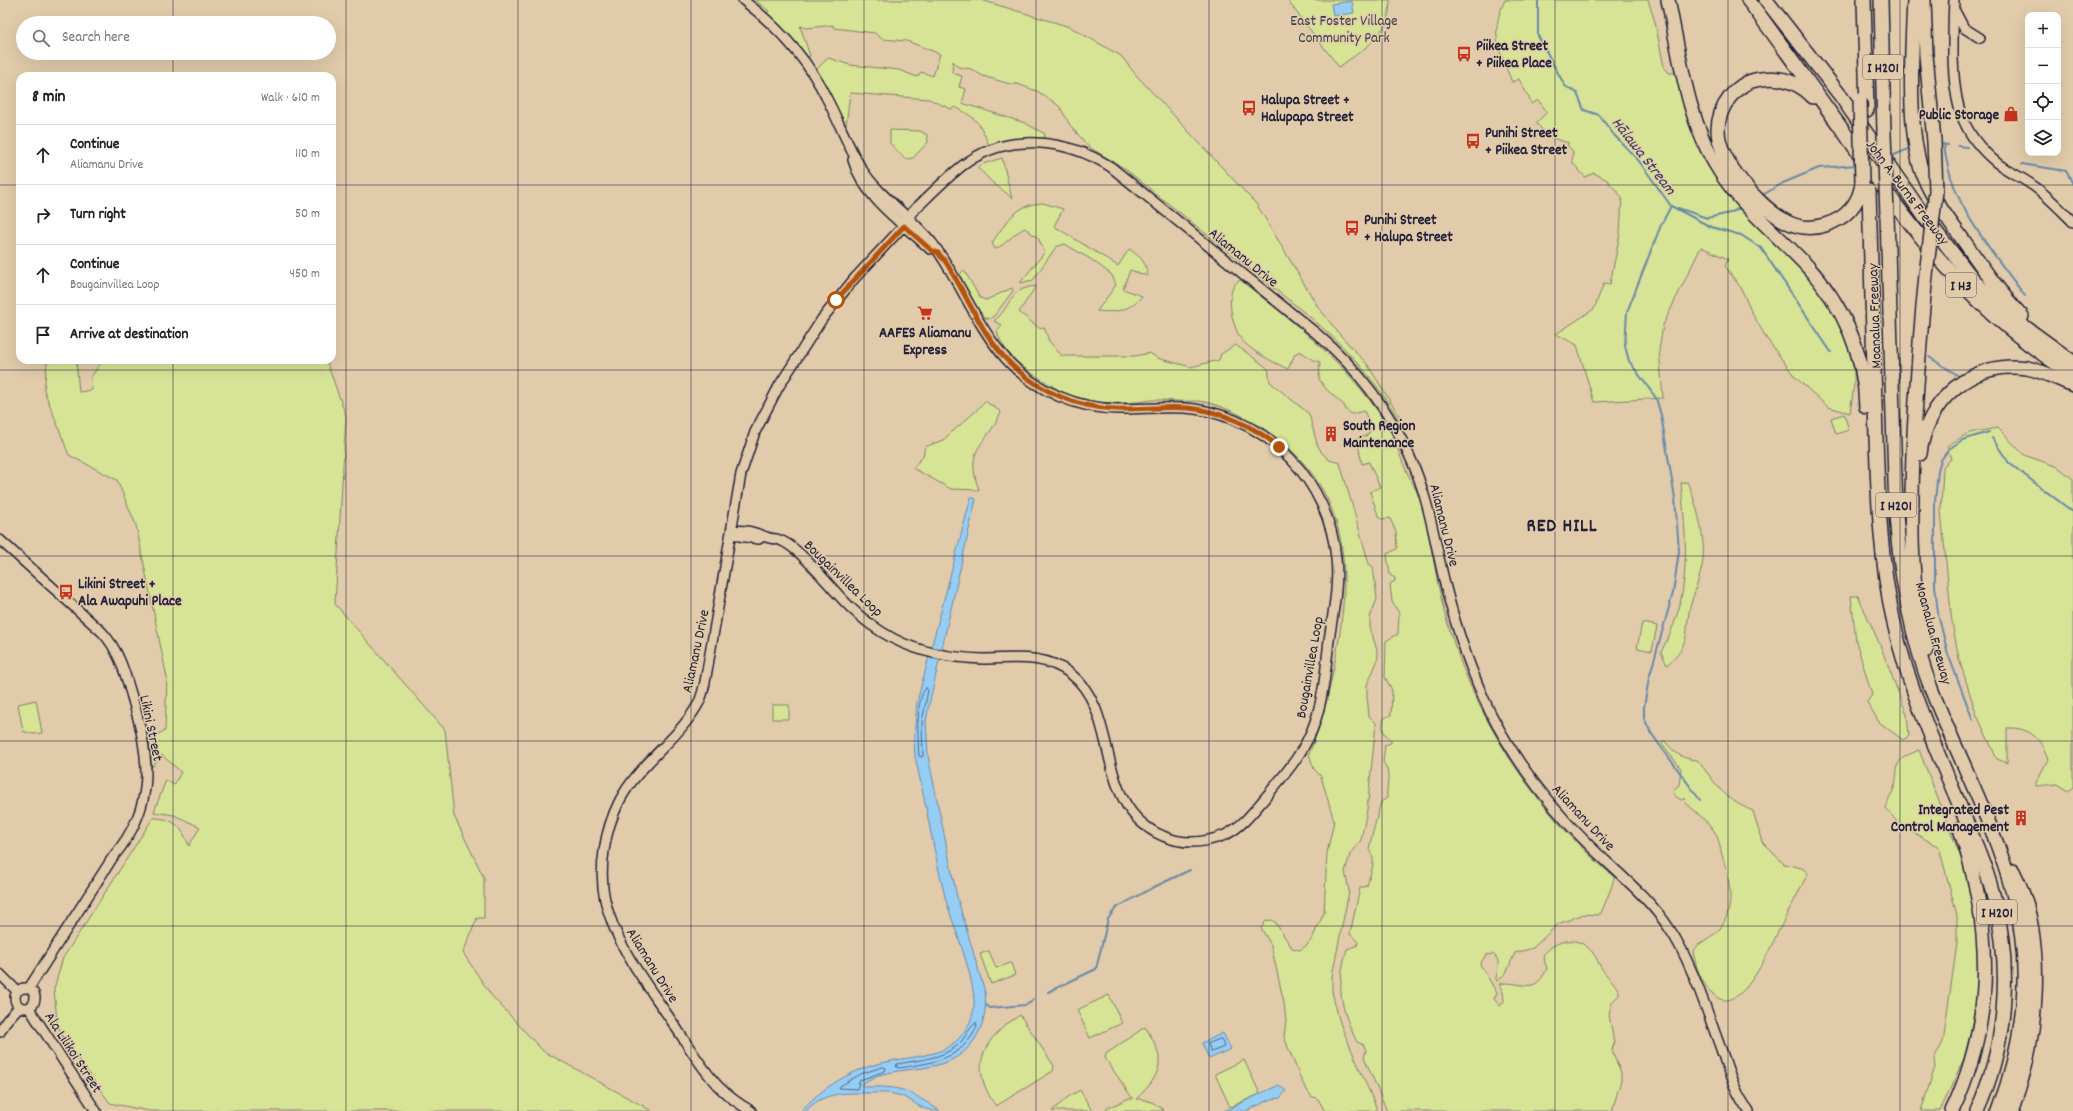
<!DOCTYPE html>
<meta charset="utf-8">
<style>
:root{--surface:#fff;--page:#f2f2f2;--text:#202124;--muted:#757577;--line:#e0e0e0}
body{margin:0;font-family:Dekko,sans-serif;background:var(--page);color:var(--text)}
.controls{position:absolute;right:12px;top:12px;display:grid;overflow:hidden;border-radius:8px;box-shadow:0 4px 16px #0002}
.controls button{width:36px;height:36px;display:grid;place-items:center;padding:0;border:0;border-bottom:1px solid var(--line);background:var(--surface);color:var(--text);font:20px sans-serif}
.stop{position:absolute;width:12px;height:12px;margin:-9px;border:3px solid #b45309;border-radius:50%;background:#fff}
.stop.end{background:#b45309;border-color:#fff;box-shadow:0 1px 4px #0008}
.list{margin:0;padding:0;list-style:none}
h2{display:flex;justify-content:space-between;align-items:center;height:52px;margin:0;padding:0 16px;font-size:17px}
h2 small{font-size:13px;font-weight:400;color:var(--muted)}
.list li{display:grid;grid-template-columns:26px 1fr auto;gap:12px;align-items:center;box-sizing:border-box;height:60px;padding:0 16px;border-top:1px solid var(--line)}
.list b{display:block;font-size:15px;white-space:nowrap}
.list p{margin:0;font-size:13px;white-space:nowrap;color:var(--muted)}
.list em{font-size:13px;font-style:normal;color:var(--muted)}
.icon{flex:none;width:22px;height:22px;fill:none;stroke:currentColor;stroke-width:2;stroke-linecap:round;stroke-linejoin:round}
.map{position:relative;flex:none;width:2073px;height:1111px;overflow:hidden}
.search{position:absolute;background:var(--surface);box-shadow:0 4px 16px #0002;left:16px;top:16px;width:320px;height:44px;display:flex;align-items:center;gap:10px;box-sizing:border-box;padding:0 14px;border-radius:22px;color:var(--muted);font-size:15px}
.panel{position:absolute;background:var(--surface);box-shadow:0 4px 16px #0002;left:16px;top:72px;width:320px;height:292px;border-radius:12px}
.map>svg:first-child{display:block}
.green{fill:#d7e395;stroke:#7c8268}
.water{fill:#96cdf4;stroke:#6889aa}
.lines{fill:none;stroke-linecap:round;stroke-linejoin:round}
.shore{stroke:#506685;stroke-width:1}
.stream{stroke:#6889aa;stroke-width:2}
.tertiary-casing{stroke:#22223b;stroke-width:12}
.motorway-casing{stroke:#22223b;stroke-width:16}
.tertiary{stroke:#e1cbaa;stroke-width:9}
.motorway{stroke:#e1cbaa;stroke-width:13}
.motorway-bridge-casing{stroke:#22223b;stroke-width:16;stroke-linecap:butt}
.motorway-bridge{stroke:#e1cbaa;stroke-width:13}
.route{stroke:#b45309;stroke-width:5}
.grid{fill:none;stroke:#22223b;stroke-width:1;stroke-opacity:0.55}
.labels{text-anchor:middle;stroke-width:3;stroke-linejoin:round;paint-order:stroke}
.shield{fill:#e1cbaa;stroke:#5b555c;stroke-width:1}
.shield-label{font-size:14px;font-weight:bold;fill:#22223b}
.park-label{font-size:15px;fill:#3d3f48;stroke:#e1cbaa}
.poi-label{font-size:15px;font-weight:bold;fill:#22223b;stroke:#e1cbaa;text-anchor:start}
.street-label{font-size:15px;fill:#22223b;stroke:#e1cbaa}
.water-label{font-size:16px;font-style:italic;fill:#333c57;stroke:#e1cbaa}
.district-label{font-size:19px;font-weight:bold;letter-spacing:1px;fill:#22223b;stroke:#e1cbaa}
</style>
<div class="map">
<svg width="2073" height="1111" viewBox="0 0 2073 1111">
<rect width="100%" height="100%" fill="#e1cbaa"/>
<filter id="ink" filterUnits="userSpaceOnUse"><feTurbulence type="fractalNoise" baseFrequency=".025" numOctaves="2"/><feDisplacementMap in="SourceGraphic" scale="8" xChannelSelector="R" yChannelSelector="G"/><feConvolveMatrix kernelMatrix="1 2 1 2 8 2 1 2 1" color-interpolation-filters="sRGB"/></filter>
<g filter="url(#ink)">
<!-- green -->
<path class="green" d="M755,0H981L1070,27L1121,56L1136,75L1257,205L1318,307L1340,335L1367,364L1403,422H1400C1376,380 1350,352 1315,321L1124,168L1089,147L1070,125L1060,107L1051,100L1037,91L1017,84H1010L983,76L971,69L958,67L953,61L952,73L962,76L959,87L966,89L962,103L1025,123L1045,134L1044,138L1014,139L989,146C981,124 977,118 955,107L951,109L929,99L850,93L846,125L817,69L828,58L850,65L899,70L917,77L921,72L933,76L940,54L907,41L882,39L875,33L834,28L833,25L807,28L800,26L810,56L808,57L767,13L769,11Z
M1287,0H1390C1390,35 1365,48 1339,67Z
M1505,0H1648L1655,22L1664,67L1669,73H1676C1684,110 1695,142 1714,174C1754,217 1800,258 1832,307C1842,323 1849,346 1853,364C1856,380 1852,397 1850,413L1828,407L1795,377L1767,339L1751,311L1741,288L1725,266L1728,259L1701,247L1663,325L1659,350L1663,398L1594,402L1577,345L1556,334L1594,309L1604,283L1610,284L1620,234L1622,197L1607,180L1594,173L1585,177L1572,162L1573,151L1567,145L1569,143L1549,137L1536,123L1547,112L1538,100L1532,104L1519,79L1512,82C1499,50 1489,34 1505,0Z
M890,130L920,131L927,135L928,142L913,158L905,159L890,143Z
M1002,158L1012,199C1007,192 1000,189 993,183C987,178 984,172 977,168L983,164Z
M1043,203L1063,209L1054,226L1118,266L1129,249C1141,257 1146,262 1148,276L1130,270L1123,289L1142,296C1129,311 1116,313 1097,311L1116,285L1112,275L1092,260L1065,244L1056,247L1033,280L1020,283L1045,252L1038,238L1025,228C1013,233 1007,244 995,249L992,243C1006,223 1015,204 1043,203Z
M964,270L980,298L986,300L1012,288L1013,291L993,317L988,319L980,315L961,278L960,274Z
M1240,280C1296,324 1356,370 1392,434C1397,445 1400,457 1405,468C1410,480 1418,491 1422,504C1431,540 1435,576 1444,611C1472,715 1532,808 1614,877C1614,882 1604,906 1601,913L1598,915L1584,914L1558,924L1533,948L1515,953L1506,973L1497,981L1496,979C1497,969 1502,962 1493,954L1486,955L1480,964L1497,993L1494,999L1500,1006L1504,1001L1503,992L1499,984C1521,979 1533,998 1547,969L1543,955C1557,939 1578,934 1593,953C1597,957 1598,964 1602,969C1607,977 1615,983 1619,991V995L1612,1002L1609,1014L1614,1044L1612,1050L1621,1073V1080L1612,1111H1387L1364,1057L1366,1051L1364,1045L1357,1042C1340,1008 1336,986 1347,949L1357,946L1358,942L1350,934L1360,888L1367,886L1373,865V858L1369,849L1373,832L1381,802L1387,798C1386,785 1392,773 1383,762L1385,745L1391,743V740C1383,734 1381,728 1384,718L1391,715L1392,690L1385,677L1386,641L1398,634L1399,613L1392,602L1390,584L1395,581V578L1390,575L1387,554L1397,549L1396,532L1390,518L1381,519L1377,512L1370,492L1380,487L1369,462L1362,464L1357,439L1366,436L1372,429L1364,411L1352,414L1346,410L1344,405L1326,389L1319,379L1320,362L1313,360L1300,351L1295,354L1288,369C1275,363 1250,351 1241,339C1232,325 1223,290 1240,280Z
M1036,286L1019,312L1039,328L1044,327L1049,341L1062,356H1135L1150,353L1157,358L1191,367L1219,360L1221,354L1235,345C1239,347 1267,367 1268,369C1269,372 1269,378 1270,382L1309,414L1317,444L1322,453L1329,460L1340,463L1369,564L1373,567L1377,599L1370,617V627L1378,654L1377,662L1367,685V696L1369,716L1376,723L1367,810L1361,840L1350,854L1345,872L1349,891L1332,976V992L1340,1023L1376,1107V1111H1325L1318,1099L1311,1096L1302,1082L1284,1037L1286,1021L1284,1003L1271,945L1261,928L1266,921L1271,920L1275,922L1292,948L1300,950L1307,945L1312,939L1324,913L1327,853L1334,821L1321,776L1314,769L1309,754C1322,724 1329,694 1335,662C1352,573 1352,494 1273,435C1254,421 1228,407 1205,402C1197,400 1187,402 1178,401C1172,401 1165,400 1159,400C1151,399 1143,402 1136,402C1115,404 1090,403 1070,395C1058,391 1047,382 1036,376C1019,365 1003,351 997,332L1002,325L994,321C1012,307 1007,289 1036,286Z
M56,360H76L79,392L92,390L91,377L103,360H326L346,416L335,604L445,730L454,816L484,878V918H477L463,953L491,995L543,1051L652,1111H149L110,1103L63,1038L57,1021L54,989L63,958L153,818C174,818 182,827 189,846L200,827L174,815L154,812L166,780L174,785L181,772L162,755L152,767L149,738L165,731L167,678L136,525L117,480L69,455L44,390L47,363Z
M985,401L1001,412C987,446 963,446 979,490L951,489L913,468L923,456L925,447L943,440L976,411Z
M1844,414L1849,430L1836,434L1831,418Z
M1998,428L2024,455L2058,467L2073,479V787L2068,791L2057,784L2036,786V783L2048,759C2041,739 2031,727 2007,728V763L1997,759L1976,713L1959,659L1952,622L1941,511L1943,467L1951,459L1947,446L1969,433Z
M1687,482C1697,503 1707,543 1702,566C1699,580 1694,593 1690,607C1684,636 1692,641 1667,665L1661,652C1667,640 1673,628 1677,615C1690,572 1685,527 1681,483Z
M1851,596H1858L1880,645L1907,715L1909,736L1903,740L1879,722L1867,702L1872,695L1856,641Z
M1642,623L1657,626L1652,651L1637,648Z
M36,700L42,733L33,734L23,731L18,704Z
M772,705H789V719H772Z
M1663,741H1665C1674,753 1682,759 1697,760C1718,785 1721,798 1753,811L1762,842L1784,864L1802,868L1808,873C1798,893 1788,913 1778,932C1769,950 1739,1021 1713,994C1701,983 1696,967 1693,951C1695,944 1715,937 1722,926C1736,903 1729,879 1722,855C1720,848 1719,840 1716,834C1709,822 1696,812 1686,803L1685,798L1681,800L1674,795L1673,790L1679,785L1681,769L1662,743Z
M1919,750L1970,881L1980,946L1976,1002L1969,1038L1964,1058L1940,1111H1921L1935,1067L1934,1059L1943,1042L1957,944V915L1939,847L1900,825L1886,809C1887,801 1892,795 1894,788C1901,763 1890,762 1919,750Z
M989,951L996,968L1011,963L1015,975L991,984L980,954Z
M1109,995L1122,1023L1090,1038L1077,1010Z
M1020,1015L1054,1066L1053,1071L996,1106C968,1067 982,1039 1020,1015Z
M1145,1027C1166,1058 1164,1073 1136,1099C1147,1099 1156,1103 1164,1111H1106V1109L1127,1099H1133L1105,1058L1106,1054Z
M1244,1060L1260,1094L1230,1107L1215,1074Z
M1080,1090L1092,1111H1052L1068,1097Z"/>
<!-- water -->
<path class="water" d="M1352,1L1354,13L1333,16L1331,4Z
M971,497L976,499L929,705L926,722L928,756L957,897L985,992C987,1009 984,1024 975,1039C946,1082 896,1059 862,1084L864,1087C903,1086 908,1090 940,1111C918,1111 917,1101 898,1095C888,1092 877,1093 867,1093C845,1093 822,1092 806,1111H801C820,1089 850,1071 877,1064C896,1059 915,1058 934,1053C956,1047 972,1028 974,1006C976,981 954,927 946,901C934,854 926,804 915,756L914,738L917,702Z
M1223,1033L1231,1049L1209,1059L1202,1043Z
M1279,1085L1286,1091L1280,1098L1272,1099L1246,1111H1224Z"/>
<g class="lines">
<!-- shore -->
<path class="shore" d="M926,688L928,690L922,722L923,756L921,757L919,756C918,740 915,699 926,688Z
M976,1023L977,1027C964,1053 944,1061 917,1065C910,1066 901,1069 896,1067L897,1064C918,1060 942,1059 958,1045C965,1039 969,1027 976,1023Z
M1221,1039L1224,1047L1211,1052L1208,1044Z
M883,1067L886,1068L885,1071L860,1080L857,1089L839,1088L840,1086L861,1074Z"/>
<!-- stream -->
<path class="stream" d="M1538,0V36L1565,86L1577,93L1584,110L1599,115L1614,135L1639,161L1671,206L1711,227L1741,235L1761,248L1831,352
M1939,144L1948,145
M1944,144C1950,205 1990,248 2025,296
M1958,146L1967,147
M1890,157L1910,148
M2022,164L2066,171L2073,184
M1761,196L1783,183L1819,168L1857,165
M1671,206L1661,225L1627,312L1625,346L1629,361L1656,398L1661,415L1675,498L1679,551L1673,593L1649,678L1644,707V718L1651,733L1700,800
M1678,208L1707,218L1730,213L1742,207
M1929,357L1962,378
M1992,438L2009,463L2073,512
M1973,720L1948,654L1938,614L1935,585V502L1938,470L1941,460L1949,449L1962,440L1989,432
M1048,992L1096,969L1108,919L1116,908L1152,888L1190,870
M986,1005L990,1008L1025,1005L1030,1003L1033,999"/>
<!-- tertiary casing -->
<g class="tertiary-casing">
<path id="tertiary" d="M1954,0C1953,18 1953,37 1953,55C1954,100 1959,132 1997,163C2009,172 2023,178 2035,187C2049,197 2061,210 2073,222
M1955,11L1964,28L1980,38
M853,160C864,198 902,223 930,249
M909,220L911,213C928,197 944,180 962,166C1007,131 1067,139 1111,167L1317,334C1356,367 1389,410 1410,457C1429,498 1435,544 1446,588C1457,631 1471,672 1490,712C1515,760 1548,805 1587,843C1615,871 1647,895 1669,928C1691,960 1707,1012 1721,1049C1728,1070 1735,1093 1749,1111
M731,531C745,529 754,532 766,537C778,541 772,536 784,542C805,553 831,589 849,606C862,619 877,630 894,639C921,653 952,658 983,659C1014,659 1044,653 1071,674C1122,714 1092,806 1163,836C1183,845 1205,843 1225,835C1242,827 1253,812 1265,798C1285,774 1305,752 1315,722C1324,695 1326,667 1329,640C1333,613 1339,585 1336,558C1329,482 1270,420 1195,409C1172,406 1146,409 1122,409C1080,410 1035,391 1007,360C976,326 960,280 933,244C912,217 882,199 863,171C848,148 839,121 826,97C807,58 777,26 743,0
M731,531L739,536L759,539
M0,540L102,632C119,650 125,673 132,697C150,758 157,805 113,857L29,988
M0,974L17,991
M15 998a10 10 0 1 1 20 0a10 10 0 1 1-20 0Z
M29,1008L96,1111
M0,1032L7,1020L19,1007
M751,1111C739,1104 729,1097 719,1087C701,1068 688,1045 673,1023C647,984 616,947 605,900C598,869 605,830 619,802C638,764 676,742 697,706C703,696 705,683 707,671L741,474L755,432L779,386L822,319L854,279L909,220"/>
</g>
<!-- motorway casing -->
<g class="motorway-casing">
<path id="motorway" d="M1668,0C1680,56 1687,121 1719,170C1742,207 1777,234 1807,266C1843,305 1865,354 1866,407
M1748,0C1779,41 1809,83 1839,125C1906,221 1970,313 2073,374
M1766,0L1840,95L1926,219L1976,283L2014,319L2073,362
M1864,0L1867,110
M1881,0L1884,134
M1914,0C1912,48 1907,124 1921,169C1929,194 1946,216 1961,237C1980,264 1999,292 2022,316
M1924,0L1926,55L1934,141
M1813,97C1799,83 1781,76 1761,79C1749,80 1738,87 1730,97C1723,106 1718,118 1718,130C1718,161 1760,208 1787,222C1799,228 1812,229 1825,225C1845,219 1860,204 1862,182
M1869,191C1871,262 1873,333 1875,404C1877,469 1878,534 1889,598C1901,671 1931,737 1959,804C1972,836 1987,868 1995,902C2012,970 2006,1047 1977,1111
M1887,215L1896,514C1900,575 1910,634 1932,691C1959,759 1995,825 2014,897C2033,967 2024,1044 1998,1111
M1926,275C1920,335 1916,394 1913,454C1911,518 1909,587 1927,650
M1920,454C1926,400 1972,360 2027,368C2043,371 2058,379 2073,385
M1952,1111C1996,1018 1992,925 1960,829
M2011,1111C2038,1043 2048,937 2013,871"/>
</g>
<!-- tertiary -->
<use href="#tertiary" class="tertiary"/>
<!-- motorway -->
<use href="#motorway" class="motorway"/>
<!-- motorway-bridge casing -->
<g class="motorway-bridge-casing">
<path id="motorway-bridge" d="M1860,100L1862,182
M1884,134L1887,215
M1926,275L1936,191L1934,141"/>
</g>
<!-- motorway-bridge -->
<use href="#motorway-bridge" class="motorway-bridge"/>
</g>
</g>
<g class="lines" filter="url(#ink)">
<!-- route -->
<path class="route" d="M836,300L904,226L931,250L938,253L945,261C968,296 982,338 1014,367C1041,392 1079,408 1116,409C1140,410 1164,406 1188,408C1221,411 1254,426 1279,447"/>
</g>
<!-- grid -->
<path class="grid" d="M173,0V23M346,0V1111M518,0V1111M691,0V1111M864,0V1111M1036,0V1111M1209,0V1111M1382,0V1111M1555,0V1111M1728,0V1111M1900,0V1111M173,53V76M0,185H20M332,185H2073M173,360V1111M0,370H2073M0,556H2073M0,741H2073M0,926H2073"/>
<!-- icons -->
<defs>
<g id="bus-bare" transform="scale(1.2)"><path d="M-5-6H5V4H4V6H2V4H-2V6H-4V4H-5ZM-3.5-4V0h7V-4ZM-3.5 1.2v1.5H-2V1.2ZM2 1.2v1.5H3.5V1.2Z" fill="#c8321e" stroke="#e1cbaa" stroke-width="2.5" paint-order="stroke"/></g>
<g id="shop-bare" transform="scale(1.2)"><path d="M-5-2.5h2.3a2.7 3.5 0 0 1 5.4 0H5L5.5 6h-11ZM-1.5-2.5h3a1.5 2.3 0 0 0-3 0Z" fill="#c8321e" stroke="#e1cbaa" stroke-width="2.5" paint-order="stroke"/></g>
<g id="supermarket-bare" transform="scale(1.2)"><path d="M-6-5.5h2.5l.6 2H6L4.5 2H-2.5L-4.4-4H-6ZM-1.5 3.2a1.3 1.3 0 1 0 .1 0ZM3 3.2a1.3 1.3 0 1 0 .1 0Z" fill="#c8321e" stroke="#e1cbaa" stroke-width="2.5" paint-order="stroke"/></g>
<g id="building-bare" transform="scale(1.2)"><path d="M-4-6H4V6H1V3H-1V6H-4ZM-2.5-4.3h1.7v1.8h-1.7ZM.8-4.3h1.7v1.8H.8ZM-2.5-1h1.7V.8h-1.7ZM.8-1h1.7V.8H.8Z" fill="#c8321e" stroke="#e1cbaa" stroke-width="2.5" paint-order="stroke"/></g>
</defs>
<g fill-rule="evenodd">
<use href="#bus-bare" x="1464" y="54"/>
<use href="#bus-bare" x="1249" y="108"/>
<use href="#shop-bare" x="2011" y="114"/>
<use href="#bus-bare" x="1473" y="141"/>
<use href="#bus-bare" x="1352" y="228"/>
<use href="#supermarket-bare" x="925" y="313"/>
<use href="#building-bare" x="1331" y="434"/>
<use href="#bus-bare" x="66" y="592"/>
<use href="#building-bare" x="2021" y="818"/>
</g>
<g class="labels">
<!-- shield labels -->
<g class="shield">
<rect x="1863" y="55" width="40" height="24" rx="3"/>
<rect x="1946" y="273" width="30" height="24" rx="3"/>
<rect x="1876" y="493" width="40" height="24" rx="3"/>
<rect x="1977" y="900" width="40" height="24" rx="3"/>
</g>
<g class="shield-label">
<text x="1883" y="72">I H201</text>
<text x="1961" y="290">I H3</text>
<text x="1896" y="510">I H201</text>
<text x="1997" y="917">I H201</text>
</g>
<!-- park labels -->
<g class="park-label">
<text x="1344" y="25">East Foster Village<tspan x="1344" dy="17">Community Park</tspan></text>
</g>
<!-- poi labels -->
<g class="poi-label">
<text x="1476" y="50">Piikea Street<tspan x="1476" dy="17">+ Piikea Place</tspan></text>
<text x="1261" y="104">Halupa Street +<tspan x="1261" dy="17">Halupapa Street</tspan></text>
<text x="1999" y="119" text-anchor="end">Public Storage</text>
<text x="1485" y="137">Punihi Street<tspan x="1485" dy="17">+ Piikea Street</tspan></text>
<text x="1364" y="224">Punihi Street<tspan x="1364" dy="17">+ Halupa Street</tspan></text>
<text x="925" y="337" text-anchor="middle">AAFES Aliamanu<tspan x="925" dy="17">Express</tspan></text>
<text x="1343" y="430">South Region<tspan x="1343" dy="17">Maintenance</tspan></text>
<text x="78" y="588">Likini Street +<tspan x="78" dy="17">Ala Awapuhi Place</tspan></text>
<text x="2009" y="814" text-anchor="end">Integrated Pest<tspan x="2009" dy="17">Control Management</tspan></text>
</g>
<!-- street labels -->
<g class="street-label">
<text transform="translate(1908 192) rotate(53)" y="5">John A. Burns Freeway</text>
<text transform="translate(1244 257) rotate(39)" y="5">Aliamanu Drive</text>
<text transform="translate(1874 316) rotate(-92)" y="5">Moanalua Freeway</text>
<text transform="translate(1445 525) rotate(76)" y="5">Aliamanu Drive</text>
<text transform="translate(844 578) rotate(44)" y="5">Bougainvillea Loop</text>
<text transform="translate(1934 633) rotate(75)" y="5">Moanalua Freeway</text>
<text transform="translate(695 651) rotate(-78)" y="5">Aliamanu Drive</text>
<text transform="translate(1309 667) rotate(-80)" y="5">Bougainvillea Loop</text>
<text transform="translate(152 728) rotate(78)" y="5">Likini Street</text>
<text transform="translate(1584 817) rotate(47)" y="5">Aliamanu Drive</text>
<text transform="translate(653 965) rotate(58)" y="5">Aliamanu Drive</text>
<text transform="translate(74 1052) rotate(57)" y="5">Ala Lilikoi Street</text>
</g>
<!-- water labels -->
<g class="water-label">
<text transform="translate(1645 155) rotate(52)" y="6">Hālawa Stream</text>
</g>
<!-- district labels -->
<g class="district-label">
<text x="1562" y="531">RED HILL</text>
</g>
</g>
</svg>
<div class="controls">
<button>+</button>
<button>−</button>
<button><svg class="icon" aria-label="locate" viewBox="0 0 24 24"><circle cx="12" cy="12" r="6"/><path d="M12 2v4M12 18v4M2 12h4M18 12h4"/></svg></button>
<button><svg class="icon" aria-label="layers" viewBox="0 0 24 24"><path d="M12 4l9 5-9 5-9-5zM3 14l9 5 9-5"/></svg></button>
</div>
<div class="stop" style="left:836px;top:300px"></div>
<div class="stop end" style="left:1279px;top:447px"></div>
<div class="search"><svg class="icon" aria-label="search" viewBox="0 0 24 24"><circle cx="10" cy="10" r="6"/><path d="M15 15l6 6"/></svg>Search here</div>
<section class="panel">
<h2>8 min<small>Walk · 610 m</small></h2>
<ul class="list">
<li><svg class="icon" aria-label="ahead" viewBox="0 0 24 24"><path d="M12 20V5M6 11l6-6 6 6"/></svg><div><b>Continue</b><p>Aliamanu Drive</p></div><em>110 m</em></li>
<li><svg class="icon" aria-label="right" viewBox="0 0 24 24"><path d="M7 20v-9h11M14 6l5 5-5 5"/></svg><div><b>Turn right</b></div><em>50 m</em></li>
<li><svg class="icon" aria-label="ahead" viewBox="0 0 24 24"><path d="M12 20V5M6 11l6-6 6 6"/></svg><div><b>Continue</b><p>Bougainvillea Loop</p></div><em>450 m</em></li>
<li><svg class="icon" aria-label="arrive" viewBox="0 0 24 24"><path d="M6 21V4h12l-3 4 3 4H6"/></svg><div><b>Arrive at destination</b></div></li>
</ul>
</section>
</div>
